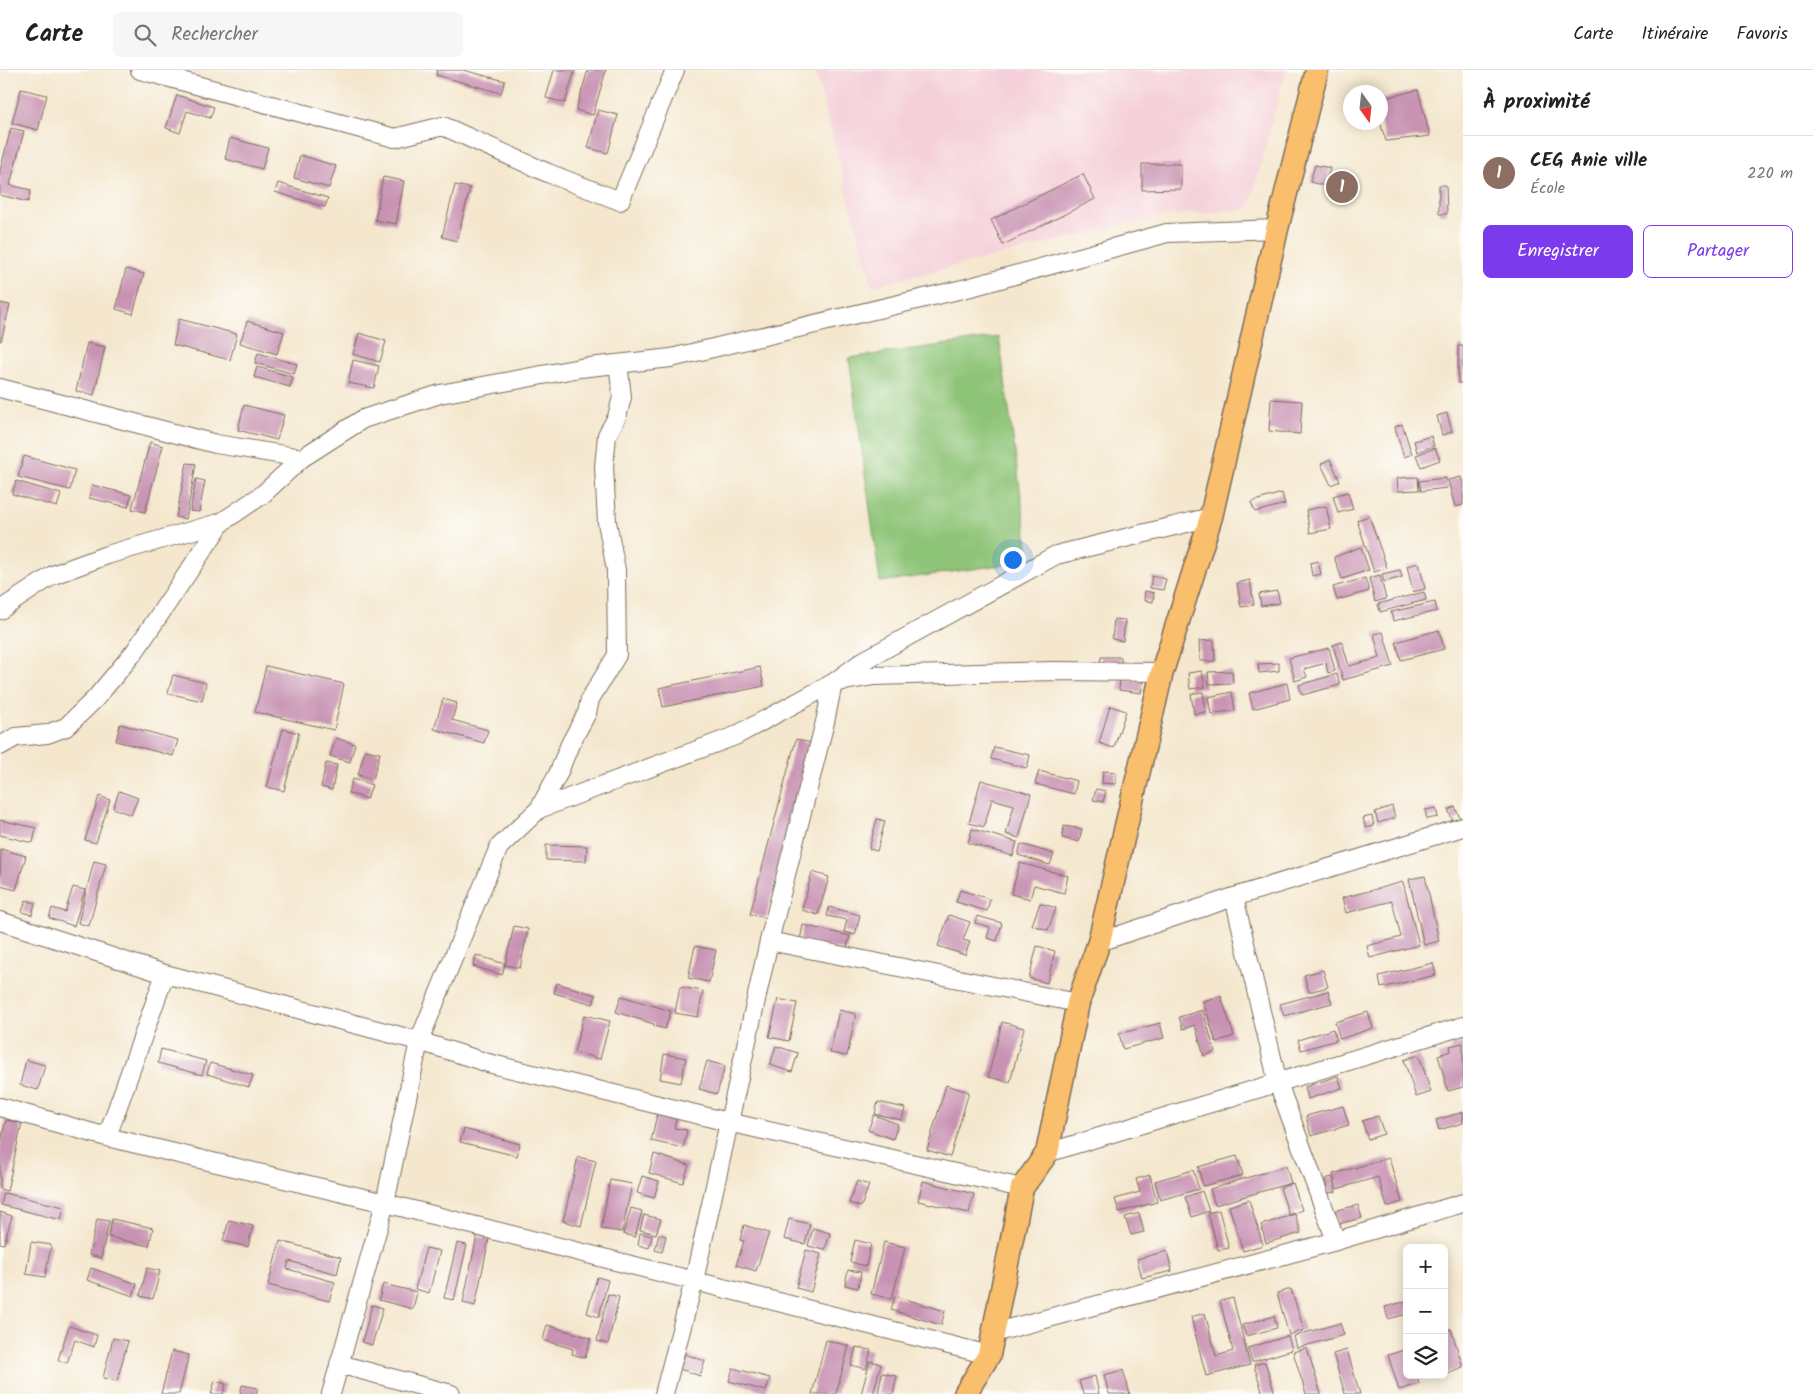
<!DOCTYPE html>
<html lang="fr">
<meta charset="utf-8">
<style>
:root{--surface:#fff;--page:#f6f6f6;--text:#222;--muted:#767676;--line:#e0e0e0;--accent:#7c3aed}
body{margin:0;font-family:Kalam,sans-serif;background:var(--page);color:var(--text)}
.controls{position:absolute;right:15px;bottom:15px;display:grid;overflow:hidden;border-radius:8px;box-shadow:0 2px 12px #0003}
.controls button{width:45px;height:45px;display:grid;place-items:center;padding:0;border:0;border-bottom:1px solid var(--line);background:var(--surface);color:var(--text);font:25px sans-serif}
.compass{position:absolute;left:1343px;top:15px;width:45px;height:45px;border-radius:50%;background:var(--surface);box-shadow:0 2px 12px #0003;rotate:165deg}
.you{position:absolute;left:1012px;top:489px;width:18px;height:18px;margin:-12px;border:4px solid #fff;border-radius:50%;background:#1a73e8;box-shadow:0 0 0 8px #1a73e833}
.badge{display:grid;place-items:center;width:32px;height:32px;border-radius:50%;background:var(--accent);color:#fff;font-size:16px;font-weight:700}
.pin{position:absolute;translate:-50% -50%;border:2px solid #fff;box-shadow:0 1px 5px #0006}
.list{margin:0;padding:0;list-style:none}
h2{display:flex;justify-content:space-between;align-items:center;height:65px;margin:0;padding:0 20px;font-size:21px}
h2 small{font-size:16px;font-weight:400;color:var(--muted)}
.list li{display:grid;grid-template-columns:32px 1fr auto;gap:15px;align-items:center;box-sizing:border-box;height:75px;padding:0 20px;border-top:1px solid var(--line)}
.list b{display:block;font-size:19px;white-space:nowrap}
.list p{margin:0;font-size:16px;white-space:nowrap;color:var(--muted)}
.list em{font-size:16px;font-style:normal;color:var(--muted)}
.actions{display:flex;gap:10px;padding:15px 20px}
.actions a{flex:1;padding:11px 0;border:1px solid var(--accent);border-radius:8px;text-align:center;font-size:18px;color:var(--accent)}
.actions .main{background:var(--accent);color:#fff}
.icon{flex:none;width:28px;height:28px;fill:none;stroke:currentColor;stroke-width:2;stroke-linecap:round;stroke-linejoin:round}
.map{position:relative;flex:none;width:1463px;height:1324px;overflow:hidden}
header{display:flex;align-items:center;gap:30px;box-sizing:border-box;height:70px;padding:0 25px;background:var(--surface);border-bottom:1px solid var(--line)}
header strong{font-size:24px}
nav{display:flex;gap:28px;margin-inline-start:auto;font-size:18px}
.search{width:350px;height:45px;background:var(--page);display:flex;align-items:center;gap:12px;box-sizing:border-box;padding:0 18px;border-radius:8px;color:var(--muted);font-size:19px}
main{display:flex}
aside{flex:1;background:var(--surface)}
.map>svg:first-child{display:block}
.built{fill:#f5cfd9}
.green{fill:#8dc477;stroke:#64774a}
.building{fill:#c893b3}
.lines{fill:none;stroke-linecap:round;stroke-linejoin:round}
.minor-casing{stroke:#7c6c5c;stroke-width:20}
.major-casing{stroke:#7c6c5c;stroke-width:25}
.minor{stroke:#fff;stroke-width:18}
.major{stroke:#f9bf6d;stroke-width:22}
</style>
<header>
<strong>Carte</strong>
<div class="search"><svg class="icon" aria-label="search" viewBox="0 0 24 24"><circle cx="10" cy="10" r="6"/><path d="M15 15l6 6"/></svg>Rechercher</div>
<nav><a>Carte</a><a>Itinéraire</a><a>Favoris</a></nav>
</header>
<main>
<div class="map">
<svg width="1463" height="1324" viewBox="0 0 1463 1324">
<rect width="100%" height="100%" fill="#fdfcf7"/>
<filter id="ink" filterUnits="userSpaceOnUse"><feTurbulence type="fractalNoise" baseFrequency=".02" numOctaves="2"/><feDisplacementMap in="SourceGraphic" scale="10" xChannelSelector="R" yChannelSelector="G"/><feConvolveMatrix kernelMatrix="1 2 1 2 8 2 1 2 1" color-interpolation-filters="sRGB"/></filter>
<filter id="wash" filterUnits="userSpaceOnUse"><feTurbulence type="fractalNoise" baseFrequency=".0096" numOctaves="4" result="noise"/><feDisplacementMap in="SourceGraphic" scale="20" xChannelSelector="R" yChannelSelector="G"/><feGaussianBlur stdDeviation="1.12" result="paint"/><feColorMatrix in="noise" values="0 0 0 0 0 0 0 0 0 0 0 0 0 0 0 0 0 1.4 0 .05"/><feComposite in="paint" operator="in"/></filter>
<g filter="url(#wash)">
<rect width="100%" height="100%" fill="#f4e7ce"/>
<!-- built -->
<path class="built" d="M815,0H1286L1249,139L1162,146L872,216Z"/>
<!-- green -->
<path class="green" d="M999,267L1030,491L880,512L849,288Z"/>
<g id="blocks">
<!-- building -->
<path class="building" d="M437,0H463L505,11L501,23L436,5Z
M554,0H575L565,33L546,28Z
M588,0H606L593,45L576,40Z
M21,19L47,25L38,60L12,53Z
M1418,20L1430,66L1386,71L1380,52V29Z
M177,25L214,37L210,48L187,41L180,63L166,58Z
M598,40L618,45L608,83L588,78Z
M11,58L24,61L10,115L31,120L28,132L0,125V101Z
M230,68L268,78L262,99L225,89Z
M300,85L336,96L329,118L294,108Z
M1142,94H1181V119L1142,120Z
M1315,95L1330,98L1325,116L1310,112Z
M1083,104L1095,129L1003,175L991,150Z
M383,107L404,111L396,154L375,150Z
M278,113L328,128L325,137L275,122Z
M455,115L470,118L457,171L442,167Z
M1439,115H1446L1447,144H1439Z
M126,199L144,204L133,244L116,239Z
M0,233L10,235L1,271H0Z
M179,249L237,264L230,290L173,275Z
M247,251L284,262L277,284L240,273Z
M359,263L386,271L380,292L353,284Z
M87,273L105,277L94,325L76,321Z
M1458,276H1463V313H1458Z
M258,283L297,294L294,304L255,293Z
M353,290L379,296L374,318L348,313Z
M257,297L293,307L290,317L254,307Z
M1271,329L1302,331L1300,364L1269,361Z
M244,335L284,345L277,370L238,360Z
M1447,343L1452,362L1442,365L1437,346Z
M1402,354L1412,384L1404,387L1395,357Z
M1431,366L1434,376L1417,382L1414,371Z
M150,372L163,376L145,442L132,439Z
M1435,378L1440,390L1421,397L1416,385Z
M24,386L75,400L70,420L18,407Z
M1330,389L1340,411L1331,415L1321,394Z
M187,393L196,394L186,449L176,447Z
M1418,407L1419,420L1398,421L1397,408Z
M1461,407L1463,414V435L1455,437L1448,410Z
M1446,408L1447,418L1421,421L1419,411Z
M196,409L205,411L199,442L190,441Z
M16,411L61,424L57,437L12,424Z
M92,415L131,425L128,437L89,428Z
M1348,422L1353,439L1338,443L1333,426Z
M1282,423L1285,434L1255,442L1251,432Z
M1326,436L1331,459L1310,463L1306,440Z
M1369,446L1387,498L1374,502L1357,450Z
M1361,477L1369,500L1342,509L1334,487Z
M1318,491L1321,504L1312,506L1310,493Z
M1419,493L1425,519L1413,522L1407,496Z
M1400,500L1402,507L1384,512L1382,504Z
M1380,505L1386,529L1375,532L1369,508Z
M1152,506L1166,509L1163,520L1150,518Z
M1365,508L1369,521L1337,530L1333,517Z
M1250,510L1254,535L1241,537L1237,513Z
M1145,521L1154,523L1153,532L1144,530Z
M1277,521L1280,533L1261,536L1259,524Z
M1424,522L1426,530L1380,542L1378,534Z
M1435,532L1437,541L1393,551L1391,542Z
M1114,549L1125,550L1123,571L1112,569Z
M1439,560L1444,579L1401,590L1396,572Z
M1383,562L1393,596L1343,610L1333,575L1342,572L1349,596L1380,588L1374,564Z
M1214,570L1215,591H1200L1199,571Z
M1329,578L1335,601L1328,603L1326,593L1304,599L1307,607L1295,611L1289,588Z
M1101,587H1121V595L1100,594Z
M1279,593V601L1259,603L1258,594Z
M266,596L344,614L334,660L255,642Z
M760,597L764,616L663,637L659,618Z
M1202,601L1205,617L1190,619L1188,603Z
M1232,601L1233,613L1209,614L1208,602Z
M1337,604L1340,615L1302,625L1299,615Z
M173,605L206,613L202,631L168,623Z
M1120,609L1143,611L1141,623L1119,620Z
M1287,613L1290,629L1253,639L1249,623Z
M1203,622L1206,642L1194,644L1191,624Z
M1232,622L1235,640L1211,644L1208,627Z
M443,629L457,633L452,650L488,660L484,673L434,659Z
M1110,636L1126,641L1114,678L1099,673Z
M120,654L178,670L173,686L116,671Z
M283,659L299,663L284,721L267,717Z
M336,668L355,674L350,692L330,686Z
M796,669L811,673L766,848L750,844Z
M994,677L1030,685L1027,698L991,689Z
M365,680L380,683L373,709L358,705Z
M326,693L337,695L332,720L321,717Z
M1039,701L1077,711L1074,724L1035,714Z
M1103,701L1116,702V714L1102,713Z
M353,709L372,715L367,729L348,723Z
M981,710L1031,724L1019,768L1006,764L1014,735L992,729L984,757L969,753Z
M1096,719L1106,721L1103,732L1093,730Z
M119,721L138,728L131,745L113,738Z
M99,726L110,730L96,773L85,770Z
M1392,736L1395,748L1378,753L1375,742Z
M1455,737L1460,748L1453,751L1448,740Z
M1436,738L1438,747L1427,749L1425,740Z
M1372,746L1374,756L1366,758L1363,748Z
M877,749L885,751L877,781L869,779Z
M0,750L36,758L33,773L0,765Z
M1064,756L1082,759L1079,772L1062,768Z
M972,759L1017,772L1013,786L968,773Z
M1021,774L1054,784L1050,795L1018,785Z
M546,775L587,776L586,791L546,790Z
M1,779L26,786L16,820L0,816Z
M94,791L106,794L89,856L78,853Z
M1020,793L1068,806L1064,823L1034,815L1030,829L1011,824Z
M812,802L829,807L818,845L802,840Z
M1425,806L1439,871L1424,875L1409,809Z
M1403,812L1419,875L1370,888L1367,876L1401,867L1392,831L1346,843L1342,828Z
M73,817L85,820L74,856L49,848L52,838L65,842Z
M960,820L990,829L987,841L956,832Z
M26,830L35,833L32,845L22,842Z
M1040,833L1056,838L1048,860L1032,855Z
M829,837L860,845L855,865L844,862L847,850L827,846Z
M949,845L970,852L963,870L970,872L965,885L938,876Z
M977,846L1002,853L997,871L987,868L990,857L975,853Z
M803,855L850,866L846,881L800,870Z
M514,856L528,859L520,898L505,895Z
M695,876L716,880L709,912L688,908Z
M1037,876L1055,881L1047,913L1029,908Z
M476,885L505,894L502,905L473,896Z
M1433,893L1436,905L1381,918L1379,906Z
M1323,900L1328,917L1309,922L1304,905Z
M557,913L596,925L593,934L554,923Z
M680,917L703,921L698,947L675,943Z
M1328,921L1332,933L1284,946L1280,934Z
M621,926L671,941L665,959L654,956V954L616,942Z
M1221,926L1234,966L1216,972L1203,931Z
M778,929L797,933L789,971L769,967Z
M839,940L856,944L847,986L830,983Z
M1203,940L1215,982L1204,986L1195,955L1183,959L1179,947Z
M1368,942L1373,958L1340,969L1335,952Z
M584,945L610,951L600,989L574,982Z
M1002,952L1024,958L1010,1012L988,1007Z
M1160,953L1164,968L1123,979L1119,964Z
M1333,959L1337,970L1301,980L1298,970Z
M1463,973V1017L1448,1021L1438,985L1451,981L1450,976Z
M776,976L798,983L792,1002L770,995Z
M161,979L206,991L202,1005L158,993Z
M664,984L686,988L681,1013L660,1009Z
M1419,985L1431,1022L1416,1027L1404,990Z
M26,990L45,995L38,1020L20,1015Z
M707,991L725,996L717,1024L699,1019Z
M210,993L253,1005L249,1017L207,1004Z
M1338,1006L1342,1018L1308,1029L1305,1017Z
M946,1015L969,1022L950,1087L927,1080Z
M878,1032L905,1038L902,1050L875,1044Z
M1343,1036L1349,1055L1311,1066L1306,1046Z
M658,1040L677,1045L674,1058L687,1060L683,1078L651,1071Z
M1463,1042V1053L1439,1060L1436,1050Z
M874,1045L898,1054L893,1069L868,1060Z
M1378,1046L1384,1064L1368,1069L1362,1051Z
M6,1050L22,1053L7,1121L0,1119V1076Z
M464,1059L520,1074L517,1086L460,1072Z
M654,1084L689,1095L683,1113L649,1103Z
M1237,1086L1243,1105L1203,1116L1198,1097Z
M578,1087L596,1091L581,1156L563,1151Z
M1389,1088L1402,1132L1387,1137L1378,1107L1337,1119L1333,1104Z
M1286,1096L1291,1113L1215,1135L1210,1119Z
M1193,1100L1199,1119L1160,1130L1155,1111Z
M1150,1105L1157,1132L1119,1142L1115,1129L1140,1122L1136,1109Z
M642,1106L659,1111L654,1128L637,1123Z
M1332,1107L1336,1122L1328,1123L1325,1109Z
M610,1110L632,1114L622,1162L601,1159Z
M857,1111L869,1115L861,1137L849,1133Z
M923,1111L974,1124L969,1143L918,1131Z
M1293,1113L1302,1140L1289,1145L1280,1118Z
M1202,1121L1209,1141L1192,1147L1185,1127Z
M4,1123L64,1137L61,1150L1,1135Z
M1249,1130L1263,1175L1243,1181L1229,1136Z
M1358,1135L1362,1148L1338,1154L1334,1141Z
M631,1138L642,1141L635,1167L623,1164Z
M1219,1140L1229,1178L1218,1180L1208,1143Z
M0,1142L12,1146L4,1174L0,1173Z
M1139,1143L1144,1162L1131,1165L1125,1147Z
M1295,1144L1301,1163L1266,1173L1261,1155Z
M644,1145L661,1149L656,1164L640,1160Z
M97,1149L109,1151L101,1188L89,1185Z
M112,1149L153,1158L149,1176L108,1167Z
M789,1149L810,1154L805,1174L784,1169Z
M229,1150L253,1156L248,1177L223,1171Z
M744,1155L769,1163L756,1201L736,1195L744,1171L740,1170Z
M813,1158L830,1163L825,1180L808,1176Z
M640,1163L652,1166L649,1178L638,1175Z
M659,1164L666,1166L662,1182L655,1180Z
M477,1166L489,1169L475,1236L463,1233Z
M855,1170L871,1174L866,1196L850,1192Z
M280,1171L341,1187L337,1204L289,1191L287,1199L335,1212L329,1231L268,1215Z
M31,1172L51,1175L45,1207L26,1204Z
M884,1172L905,1177L892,1229L871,1224Z
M457,1173L467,1175L454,1230L444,1228Z
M426,1178L440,1181L429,1223L415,1219Z
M806,1180L821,1184L811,1222L796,1218Z
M1167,1181L1172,1201L1142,1208L1137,1189Z
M91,1198L137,1214L133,1226L87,1210Z
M147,1198L160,1201L153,1229L140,1226Z
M848,1200L861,1202L858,1218L845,1215Z
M597,1207L608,1210L599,1247L587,1243Z
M383,1214L417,1222L413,1239L379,1230Z
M1291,1219L1304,1260L1289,1265L1277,1223Z
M608,1224L619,1227L608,1274L597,1271Z
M895,1226L945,1241L941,1255L891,1240Z
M1233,1228L1250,1295L1206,1306L1191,1247L1205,1243L1216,1286L1233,1281L1220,1231Z
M1407,1231V1244L1388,1249L1385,1237Z
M372,1235L383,1238L372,1275L362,1272Z
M1274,1246L1277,1258L1246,1266L1242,1255Z
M1340,1253L1344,1265L1297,1278L1294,1266Z
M547,1255L591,1268L585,1288L572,1284L573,1279L543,1270Z
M69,1256L97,1265L94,1277L75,1270L67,1293L58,1290Z
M1451,1259L1463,1297L1447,1303L1444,1296V1261Z
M1288,1266L1292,1280L1252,1292L1248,1278Z
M113,1268L128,1271L117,1311L103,1308Z
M826,1270L849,1276L836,1324H812Z
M856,1277L871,1280L866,1299L851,1295Z
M1307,1278L1321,1324H1306L1293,1282Z
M1407,1279V1305H1416L1419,1314L1399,1320L1388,1285Z
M1347,1280L1360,1324H1345L1333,1284Z
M172,1281L189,1285L179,1324H161Z
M685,1284L705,1291L700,1306L680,1299Z
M870,1291L881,1294L873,1324H861Z
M1265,1292L1275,1324H1263L1254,1295Z
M733,1298L770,1308L766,1321L729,1311Z
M1123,1300L1130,1324H1109L1104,1305Z
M882,1303L897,1306L893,1324H878Z
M1095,1306L1099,1324H1083L1079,1311Z
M215,1311L226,1314L223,1324H211Z
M242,1315L258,1318L256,1324H240Z"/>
</g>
</g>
<g filter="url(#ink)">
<use href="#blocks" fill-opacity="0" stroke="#7c6c5c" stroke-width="1"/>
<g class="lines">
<!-- minor casing -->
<g class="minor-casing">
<path id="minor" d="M140,0L395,68L443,56L548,103L620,131L675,0
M0,318L216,374L302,388
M0,540L53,505L107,485L222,452L262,425L302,388L363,349L440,324L580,298L671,288L971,217L1167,163L1277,159
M0,676L16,667L47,664L66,657L95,629L135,581L222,452
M539,739L735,666L833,613L863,591L1056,485L1211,447
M1234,827L1278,1013L1336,1171
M0,851L165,904L419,971L488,993L728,1052L1022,1118
M769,871L825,652L833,613L874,606L1052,601L1162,602
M1099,872L1234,827L1463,757
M0,1037L107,1067L385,1133L989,1285
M107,1067L165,904
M1047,1083L1463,956
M993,1263L1336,1171L1463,1133
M339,1294L451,1324
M331,1324L385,1133L419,971L499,777L539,739L558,704L570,674L587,643L590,629L617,585L616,500L607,452L604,397L607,365L617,347L622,327L619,301L621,294
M664,1324L694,1211L769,871L1078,933"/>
</g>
<!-- major casing -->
<g class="major-casing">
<path id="major" d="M965,1324L989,1285L1022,1118L1047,1083L1078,933L1099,872L1162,602L1211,447L1277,159L1317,0"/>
</g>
<!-- minor -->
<use href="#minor" class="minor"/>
<!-- major -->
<use href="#major" class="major"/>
</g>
</g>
</svg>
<div class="controls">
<button>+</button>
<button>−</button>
<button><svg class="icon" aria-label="layers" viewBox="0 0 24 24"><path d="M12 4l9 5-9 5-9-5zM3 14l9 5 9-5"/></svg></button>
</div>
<svg class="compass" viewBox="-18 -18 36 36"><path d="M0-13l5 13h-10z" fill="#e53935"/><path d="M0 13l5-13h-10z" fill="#767676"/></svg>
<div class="you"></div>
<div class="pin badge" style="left:1342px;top:117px;background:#8d6e63">1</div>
</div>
<aside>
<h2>À proximité<small></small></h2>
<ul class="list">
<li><span class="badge" style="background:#8d6e63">1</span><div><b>CEG Anie ville</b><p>École</p></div><em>220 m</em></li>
</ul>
<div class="actions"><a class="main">Enregistrer</a><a>Partager</a></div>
</aside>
</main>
